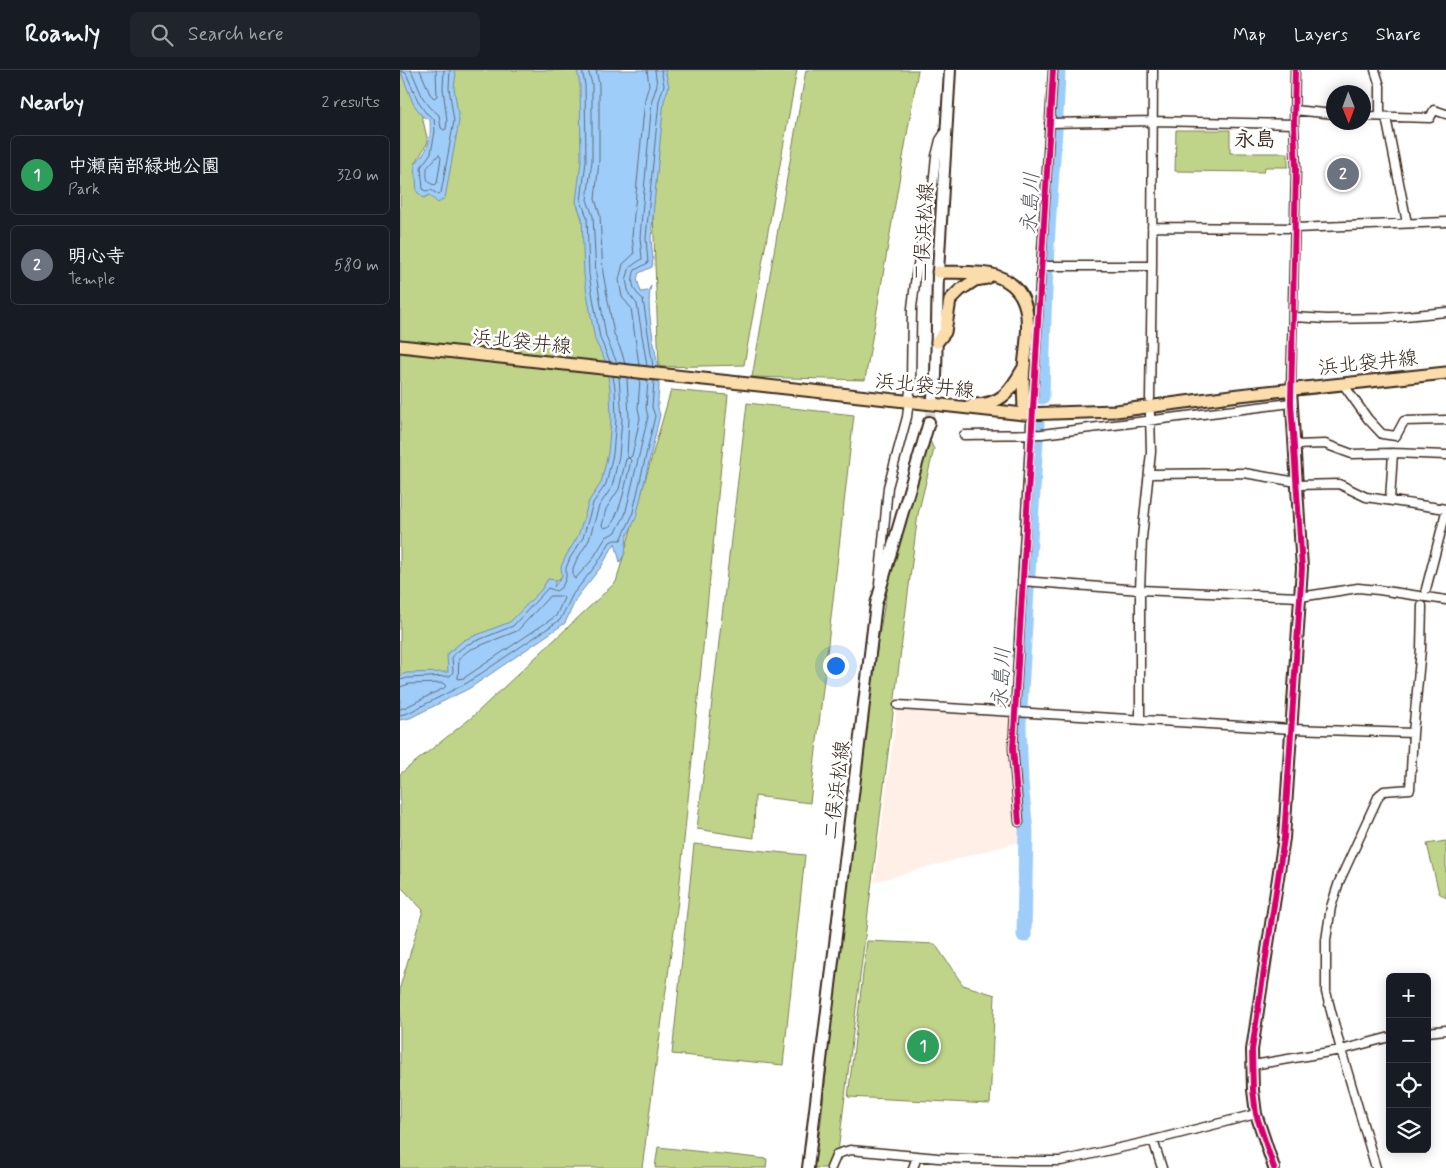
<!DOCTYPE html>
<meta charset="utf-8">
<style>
:root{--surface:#171b24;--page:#20242c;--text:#f1f3f6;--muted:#9ea1a6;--line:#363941;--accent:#d93025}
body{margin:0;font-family:Mynerve,"Klee One",sans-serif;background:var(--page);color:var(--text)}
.controls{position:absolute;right:15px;bottom:15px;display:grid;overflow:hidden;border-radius:8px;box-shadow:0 2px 12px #0003}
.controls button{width:45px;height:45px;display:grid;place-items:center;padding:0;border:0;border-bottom:1px solid var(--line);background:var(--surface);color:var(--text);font:25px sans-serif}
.compass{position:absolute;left:926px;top:15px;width:45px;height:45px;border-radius:50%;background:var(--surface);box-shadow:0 2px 12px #0003;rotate:179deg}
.you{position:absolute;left:435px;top:595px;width:18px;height:18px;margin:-12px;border:4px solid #fff;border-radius:50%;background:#1a73e8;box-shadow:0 0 0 8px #1a73e833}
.badge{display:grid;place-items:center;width:32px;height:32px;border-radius:50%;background:var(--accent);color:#fff;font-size:16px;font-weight:700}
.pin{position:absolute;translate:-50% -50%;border:2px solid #fff;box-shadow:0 1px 5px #0006}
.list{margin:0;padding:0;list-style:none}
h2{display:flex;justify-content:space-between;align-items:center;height:65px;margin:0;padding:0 20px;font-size:21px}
h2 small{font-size:16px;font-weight:400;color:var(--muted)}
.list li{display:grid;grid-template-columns:32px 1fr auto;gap:15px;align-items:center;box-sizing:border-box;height:80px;margin:0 10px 10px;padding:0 10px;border:1px solid var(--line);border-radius:8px}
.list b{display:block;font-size:19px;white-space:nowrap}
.list p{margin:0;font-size:16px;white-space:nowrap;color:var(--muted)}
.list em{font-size:16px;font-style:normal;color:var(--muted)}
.icon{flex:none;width:28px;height:28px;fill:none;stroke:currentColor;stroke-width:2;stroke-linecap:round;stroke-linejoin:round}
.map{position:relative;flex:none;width:1046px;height:1098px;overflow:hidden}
header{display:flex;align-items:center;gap:30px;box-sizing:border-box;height:70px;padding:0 25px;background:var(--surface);border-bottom:1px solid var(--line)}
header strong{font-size:24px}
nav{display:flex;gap:28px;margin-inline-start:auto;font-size:18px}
.search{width:350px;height:45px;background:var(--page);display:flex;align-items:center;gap:12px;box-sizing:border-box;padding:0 18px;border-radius:8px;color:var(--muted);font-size:19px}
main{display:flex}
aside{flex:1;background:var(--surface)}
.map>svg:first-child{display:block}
.built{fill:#ffefe7}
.green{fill:#bfd489;stroke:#7d7f54}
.water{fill:#9ecdfa;stroke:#768ca2}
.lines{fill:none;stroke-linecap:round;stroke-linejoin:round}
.shore{stroke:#636b76;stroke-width:1}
.river{stroke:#9ecdfa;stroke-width:15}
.street-tunnel{stroke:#d8d4d2;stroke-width:8;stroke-dasharray:8 4;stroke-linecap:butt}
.secondary-tunnel{stroke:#d8d4d2;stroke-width:10;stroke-dasharray:10 5;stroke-linecap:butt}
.street-casing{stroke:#3b2a1e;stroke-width:11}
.secondary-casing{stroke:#3b2a1e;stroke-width:14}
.primary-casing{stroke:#3b2a1e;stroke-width:15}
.street{stroke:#fff;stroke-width:8}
.secondary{stroke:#fff;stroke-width:10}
.primary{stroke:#faddab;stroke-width:11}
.cycleway-casing{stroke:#fff;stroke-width:9}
.cycleway{stroke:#d6006c;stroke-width:6}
.labels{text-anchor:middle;stroke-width:5;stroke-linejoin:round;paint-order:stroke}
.street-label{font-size:20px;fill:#3b2a1e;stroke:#fff}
.neighbourhood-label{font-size:21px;font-weight:bold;fill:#3b2a1e;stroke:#fff}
.water-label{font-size:21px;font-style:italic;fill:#595b60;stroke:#fff}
</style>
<header>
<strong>Roamly</strong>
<div class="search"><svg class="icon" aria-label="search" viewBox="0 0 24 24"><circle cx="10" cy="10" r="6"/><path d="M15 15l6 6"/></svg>Search here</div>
<nav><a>Map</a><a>Layers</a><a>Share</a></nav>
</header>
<main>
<aside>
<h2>Nearby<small>2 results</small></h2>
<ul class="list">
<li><span class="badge" style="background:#2e9e5b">1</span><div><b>中瀬南部緑地公園</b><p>Park</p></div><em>320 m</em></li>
<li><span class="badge" style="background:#6b7280">2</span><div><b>明心寺</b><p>Temple</p></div><em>580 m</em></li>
</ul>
</aside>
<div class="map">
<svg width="1046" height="1098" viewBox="0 0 1046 1098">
<rect width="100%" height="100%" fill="#fff"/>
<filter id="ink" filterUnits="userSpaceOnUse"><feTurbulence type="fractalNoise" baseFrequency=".02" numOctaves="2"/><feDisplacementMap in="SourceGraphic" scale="10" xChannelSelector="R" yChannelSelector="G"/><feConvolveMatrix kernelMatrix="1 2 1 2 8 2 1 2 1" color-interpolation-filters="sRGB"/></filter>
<g filter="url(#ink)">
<!-- built -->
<path class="built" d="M497,638L611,647L608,683L617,759L622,771L474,812Z"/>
<!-- green -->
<path class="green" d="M0,0L22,46L28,72L15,94L29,125L52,0H184L198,51L178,137L224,272L218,393L162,506L57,603L0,618Z
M264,0H397L344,295L259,297L253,141L266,4Z
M406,0H518L465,310L352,307Z
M776,60H830V83H888V97H865L864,102L775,101Z
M271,320L328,325L278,831L242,1098H0V917L23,840L0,816V704L71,648L216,512Z
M347,333L454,345L410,733L355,726L354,768L297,759Z
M528,367L534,379L518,444L436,1098H414L421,1052L443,835L478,571L490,504Z
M1046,771V828L1039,823L1027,774Z
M294,774L405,785L383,995L272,984Z
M467,871L535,874L563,915L595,925L590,1034L448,1027Z
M258,1077L367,1089L366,1098H255Z"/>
<!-- water -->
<path class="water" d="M0,0H54L56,4L54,17L59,51L45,128L38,133L29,125L24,128L17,122L15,94C29,79 31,71 30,50L22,46L13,33Z
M177,0H265L269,16L264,31L255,124L251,168L253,189L252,197L239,203L237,209L241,222L248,221L251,216C244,243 259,284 259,315C259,326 256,335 260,345L236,448L227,466L225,483L220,492L215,473L201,497L177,527L165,553L70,618L10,648L0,650V606L6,603L48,602L47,584L64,570L110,552L141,520L148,509L156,510L154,517L162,506L161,497L166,486L178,466L189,431L201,413L208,383L211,349L210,318L205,290L195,270L184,205L182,148L176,132L181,91L180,15Z"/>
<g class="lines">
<!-- shore -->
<path class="shore" d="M11,0L23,28L30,37L39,45L41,58L44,60L46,59L47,51L43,18L44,0
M20,0L30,24L34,28L37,26L36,0
M182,0L185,15L186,91L181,131L187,147L189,205L200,268L210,292
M188,0L192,14V91L187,130L193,146L196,204L206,267L217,293
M196,0L199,14V91L195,129L200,145L203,203L214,264L222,283L225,294
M0,1L6,3L18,31L25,42L34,49L35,61L31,83L21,97L23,119L25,121L31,120L39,125L41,123L54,51L49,18L50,0
M39,85L41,88L37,113L35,115C25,113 27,106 27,98Z
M239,295L231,238L222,227L219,210L223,194L234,184L232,166L245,29L249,15L247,0
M247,296L237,234L229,224L226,210L230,197L242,189L240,167L252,30L257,15L255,0
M253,297L243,229C233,222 230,211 235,200L248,193L246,168L250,124L259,31L264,15L261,0
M219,307L222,349L219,386L212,417L199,436L189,470L176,491L173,498V507L175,509L192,490L206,467L216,462L225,445L248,347L246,338L248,310
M227,308L229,348L227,386L229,388L226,389L219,419L206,439L202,456L204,458L211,456C222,436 226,413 231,390L229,388L232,386L240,348L238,338L240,309
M150,526H162L164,528L156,546L64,608L58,609L59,588L69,580L117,561Z
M0,610L8,608L50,606L53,602L52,586L66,575L113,556L148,518L156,521L162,517L166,508V498L170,488L183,468L193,433L206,414L213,384L216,349L215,318L213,306
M0,617L9,614L43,613L46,616L44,618L6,637L0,639
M0,645L8,643L67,613L160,550L173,524L197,494L210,472L214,470H221L232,446L255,346L252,337L254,311"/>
<!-- river -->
<path class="river" d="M642,327C643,266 645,205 649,144C652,96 657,48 658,0
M624,865L626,761L621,713L619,655L637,353"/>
<!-- street-tunnel -->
<path class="street-tunnel" d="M632,348L633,327"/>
<!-- secondary-tunnel -->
<path class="secondary-tunnel" d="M529,352L533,328"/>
<!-- street casing -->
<g class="street-casing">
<path id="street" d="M975,0L980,16V46
M894,40L934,44
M964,46L1030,48L1034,40L1046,44
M986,47L1007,153
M649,53L753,51L894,54
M752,157L895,158L1046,152
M641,196H752
M894,247L927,249L985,248L1046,242
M943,314L968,349L982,364L996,366L1004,351L1046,350
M891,320L896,99L894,54L895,0
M633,327L653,0
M750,328L752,196L753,0
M564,365L642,364L891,333
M894,375L925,374L952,384L993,383L1046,385
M750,404L844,403L897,412
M897,415L939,414L966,427L1046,439
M990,430L993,383
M622,511L740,520L900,527L958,518L979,520L1046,530
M479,514L488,417L507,347L511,312L512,238L516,205L533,116L536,86L540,70L546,61
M1026,519L1046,442
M498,635L614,642
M615,642L892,659L1013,663L1021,579L1022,536
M740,649V520L742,468L751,382L750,344
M619,752L613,678L631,353
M1027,962L1046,960
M853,995L941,980L990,967
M753,1070L762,1098
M431,1098L437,1084L450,1080L538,1088L630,1091H661L742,1073L856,1044
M513,1098L517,1087
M976,1098L941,980L926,922V870L931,837L939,812L979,725L984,721L1010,719L1013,663"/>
</g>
<!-- secondary casing -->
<g class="secondary-casing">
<path id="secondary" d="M533,327L536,306L538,202L550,0
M408,1098L476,534L529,352
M874,1098L856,1044L853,1020L852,980L884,768L902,498L891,320"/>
</g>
<!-- primary casing -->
<g class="primary-casing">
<path id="primary" d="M538,202C554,203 582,201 596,206C638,220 627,264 624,297C622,312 624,328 624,344
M537,272L545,262L550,230L560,220L575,210L587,208
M0,276L624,344L716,341L839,325L1046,303
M573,335C601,335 610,322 623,299"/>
</g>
<!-- street -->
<use href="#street" class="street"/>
<!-- secondary -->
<use href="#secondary" class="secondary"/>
<!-- primary -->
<use href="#primary" class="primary"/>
<!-- cycleway casing -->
<g class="cycleway-casing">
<path id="cycleway" d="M619,752L613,678L653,0
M874,1098L856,1044L853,1020L852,980L884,768L902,498L891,333L896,99L894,54L895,0"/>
</g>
<!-- cycleway -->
<use href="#cycleway" class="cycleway"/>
</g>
</g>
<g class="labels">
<!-- street labels -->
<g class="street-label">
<text transform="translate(523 162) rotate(-87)" y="7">二俣浜松線</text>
<text transform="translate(122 271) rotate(6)" y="7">浜北袋井線</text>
<text transform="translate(968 292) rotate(-6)" y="7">浜北袋井線</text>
<text transform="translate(525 315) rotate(6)" y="7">浜北袋井線</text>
<text transform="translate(436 720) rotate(-83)" y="7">二俣浜松線</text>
</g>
<!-- neighbourhood labels -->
<g class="neighbourhood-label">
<text x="855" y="76">永島</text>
</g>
<!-- water labels -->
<g class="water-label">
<text transform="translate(630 133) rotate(-87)" y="7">永島川</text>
<text transform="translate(601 608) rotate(-87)" y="7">永島川</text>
</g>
</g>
</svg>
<div class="controls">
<button>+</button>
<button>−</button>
<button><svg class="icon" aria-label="locate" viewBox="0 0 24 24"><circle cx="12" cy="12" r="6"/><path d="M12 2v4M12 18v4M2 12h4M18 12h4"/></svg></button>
<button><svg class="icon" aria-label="layers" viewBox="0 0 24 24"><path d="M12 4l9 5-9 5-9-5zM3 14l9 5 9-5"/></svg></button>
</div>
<svg class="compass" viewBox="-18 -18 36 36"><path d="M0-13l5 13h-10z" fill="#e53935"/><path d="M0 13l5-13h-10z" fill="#9ea1a6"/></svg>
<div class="you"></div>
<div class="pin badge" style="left:523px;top:976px;background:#2e9e5b">1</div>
<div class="pin badge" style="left:943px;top:104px;background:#6b7280">2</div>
</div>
</main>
